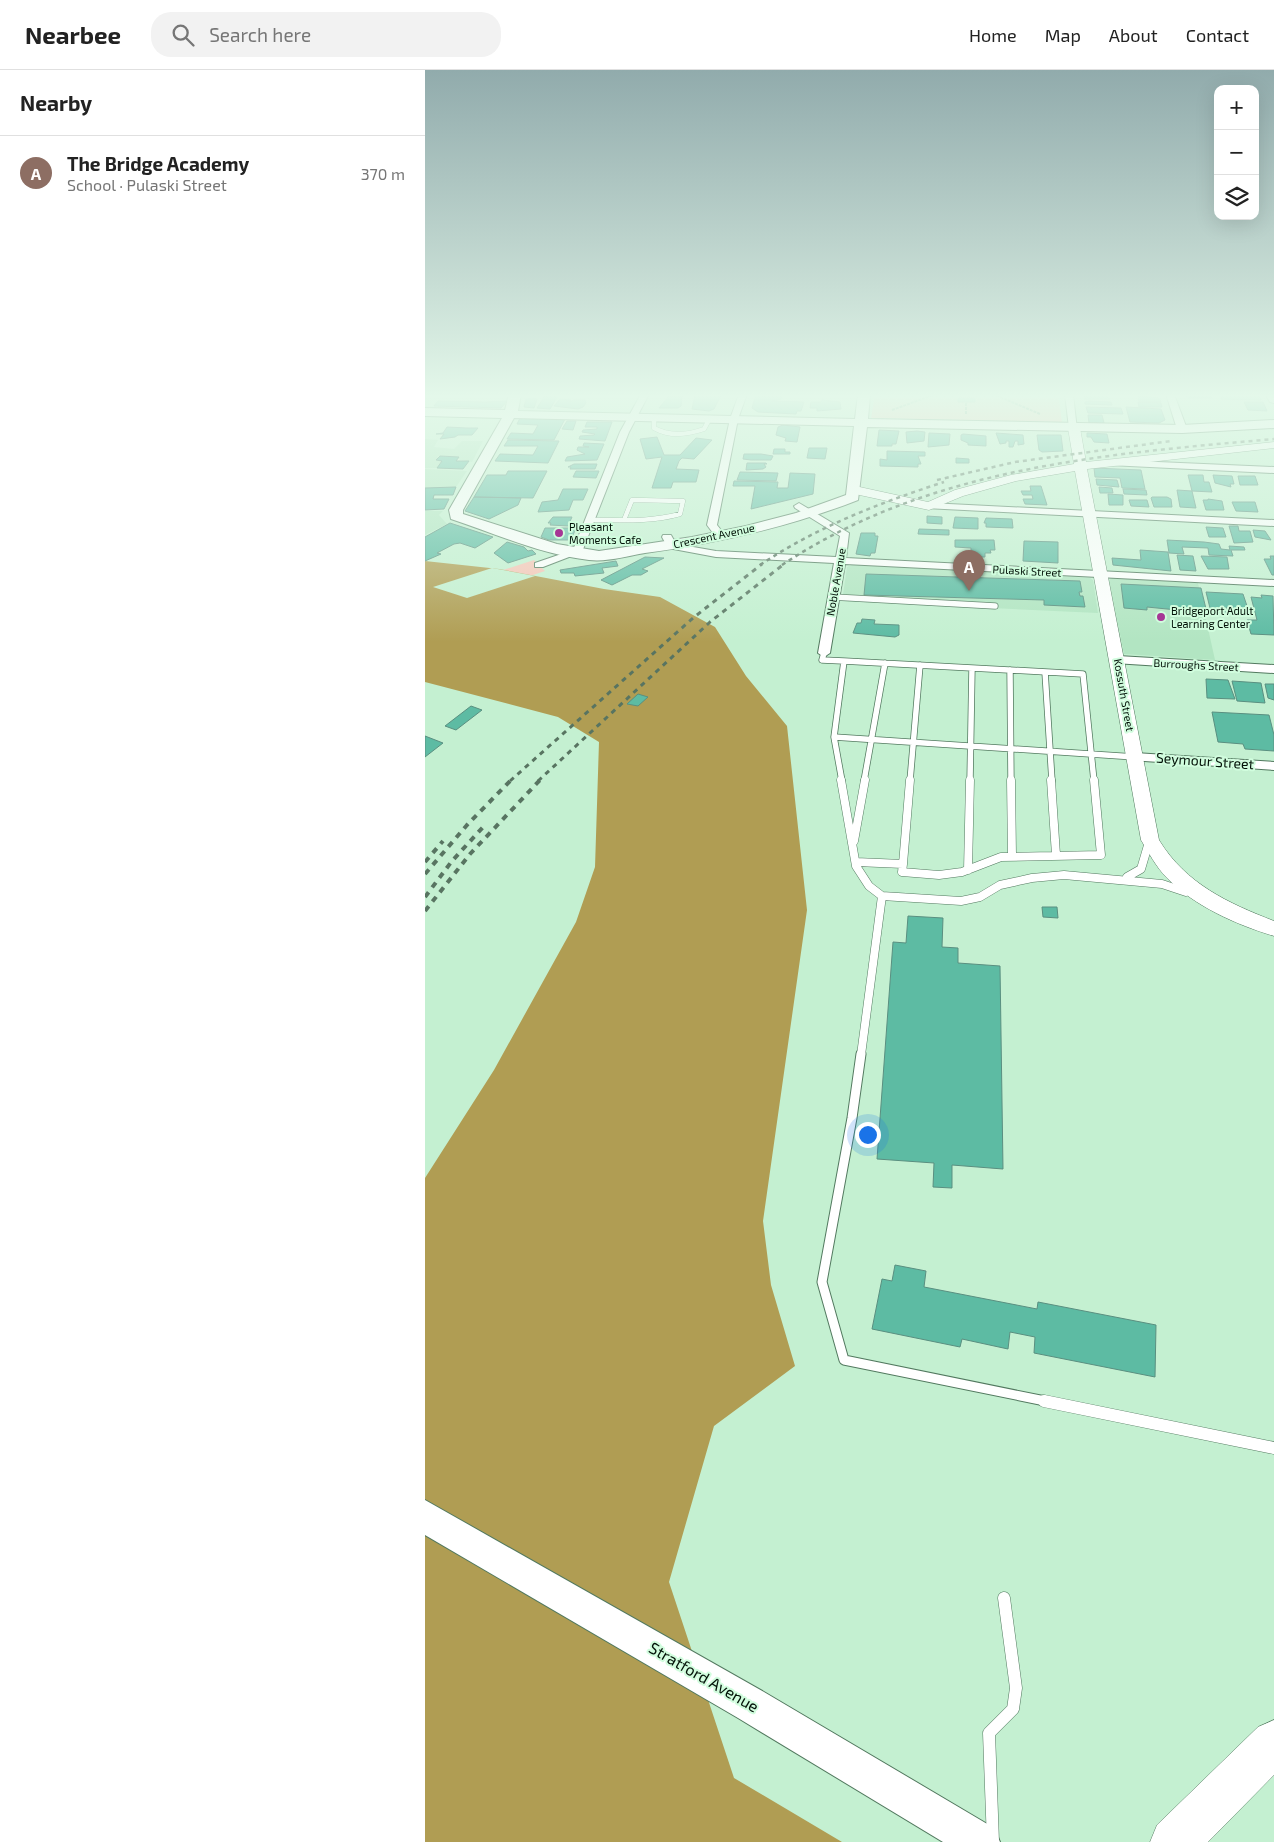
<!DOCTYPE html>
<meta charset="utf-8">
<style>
:root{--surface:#fff;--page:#f2f2f2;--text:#222;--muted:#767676;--line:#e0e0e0;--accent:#0b8043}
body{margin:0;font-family:"Exo 2",sans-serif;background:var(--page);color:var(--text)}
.controls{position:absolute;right:15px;top:15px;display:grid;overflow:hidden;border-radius:10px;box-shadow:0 5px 20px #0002}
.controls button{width:45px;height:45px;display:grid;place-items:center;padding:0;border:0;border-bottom:1px solid var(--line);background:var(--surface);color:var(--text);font:25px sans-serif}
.you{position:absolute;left:442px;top:1064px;width:18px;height:18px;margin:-12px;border:4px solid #fff;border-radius:50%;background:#1a73e8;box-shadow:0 0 0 8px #1a73e833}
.badge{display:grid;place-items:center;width:32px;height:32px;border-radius:50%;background:var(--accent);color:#fff;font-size:16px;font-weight:700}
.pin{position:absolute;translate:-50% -41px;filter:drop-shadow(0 1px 2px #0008)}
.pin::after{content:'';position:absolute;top:26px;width:18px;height:15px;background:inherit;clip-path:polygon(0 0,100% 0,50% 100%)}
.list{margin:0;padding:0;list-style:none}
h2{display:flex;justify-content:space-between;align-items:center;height:65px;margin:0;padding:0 20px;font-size:21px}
h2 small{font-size:16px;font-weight:400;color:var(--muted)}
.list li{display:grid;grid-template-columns:32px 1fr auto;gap:15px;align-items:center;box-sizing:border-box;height:75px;padding:0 20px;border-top:1px solid var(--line)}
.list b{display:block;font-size:19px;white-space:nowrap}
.list p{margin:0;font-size:16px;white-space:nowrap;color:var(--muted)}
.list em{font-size:16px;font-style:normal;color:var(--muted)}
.icon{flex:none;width:28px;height:28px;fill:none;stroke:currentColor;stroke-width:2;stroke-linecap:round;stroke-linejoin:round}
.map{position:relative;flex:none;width:849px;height:1772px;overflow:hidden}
header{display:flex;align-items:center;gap:30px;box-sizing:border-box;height:70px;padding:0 25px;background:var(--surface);border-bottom:1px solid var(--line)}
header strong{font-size:24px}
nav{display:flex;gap:28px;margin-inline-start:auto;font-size:18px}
.search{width:350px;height:45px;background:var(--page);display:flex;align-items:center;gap:12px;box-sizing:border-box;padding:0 18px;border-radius:20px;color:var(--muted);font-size:19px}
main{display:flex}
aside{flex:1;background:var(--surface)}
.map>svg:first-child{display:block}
.built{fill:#b2e5c2}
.green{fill:#f8c4b7}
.water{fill:#b09d53}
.pier{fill:#c4f0d1}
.building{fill:#5dbba3;stroke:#5a8f80}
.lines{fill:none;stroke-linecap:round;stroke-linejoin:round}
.service-far4-casing{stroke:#52795f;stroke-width:5}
.service-far3-casing{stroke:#52795f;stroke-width:7}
.service-far2-casing{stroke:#52795f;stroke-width:9}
.service-far1-casing{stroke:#52795f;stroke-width:11}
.service-casing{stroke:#52795f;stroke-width:13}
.minor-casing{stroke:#52795f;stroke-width:2}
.tertiary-casing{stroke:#52795f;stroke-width:1}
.secondary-casing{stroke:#52795f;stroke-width:2}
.motorway-casing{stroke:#52795f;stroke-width:1}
.path{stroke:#6c8b75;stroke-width:2;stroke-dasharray:3 1;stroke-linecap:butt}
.service-far4{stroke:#fff;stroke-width:4.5}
.service-far3{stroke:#fff;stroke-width:5.5}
.service-far2{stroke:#fff;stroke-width:8}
.service-far1{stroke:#fff;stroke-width:9}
.service{stroke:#fff;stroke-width:12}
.minor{fill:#fff;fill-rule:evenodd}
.tertiary{fill:#fff;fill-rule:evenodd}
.secondary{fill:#fff;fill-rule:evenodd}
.motorway{fill:#fff;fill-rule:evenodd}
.rail-far2{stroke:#587461;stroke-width:2.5;stroke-dasharray:4 4;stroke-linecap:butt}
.rail-far1{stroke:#587461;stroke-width:3;stroke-dasharray:5 5;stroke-linecap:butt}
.rail{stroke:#587461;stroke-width:4;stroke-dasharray:6 6;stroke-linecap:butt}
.poi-dot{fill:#a63795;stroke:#d1fdde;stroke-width:2}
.labels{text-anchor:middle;stroke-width:4;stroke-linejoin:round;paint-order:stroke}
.far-poi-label{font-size:11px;fill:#031208;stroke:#d1fdde;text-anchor:start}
.far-street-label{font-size:11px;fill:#031208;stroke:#d1fdde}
.street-label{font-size:14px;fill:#031208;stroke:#d1fdde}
.near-street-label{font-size:16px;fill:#031208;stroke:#d1fdde}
</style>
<header>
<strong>Nearbee</strong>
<div class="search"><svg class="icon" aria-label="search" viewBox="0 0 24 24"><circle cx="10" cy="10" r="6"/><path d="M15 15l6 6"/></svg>Search here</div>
<nav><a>Home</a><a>Map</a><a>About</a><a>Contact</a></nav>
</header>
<main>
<aside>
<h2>Nearby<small></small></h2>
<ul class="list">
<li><span class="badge" style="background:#8d6e63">A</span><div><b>The Bridge Academy</b><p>School · Pulaski Street</p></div><em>370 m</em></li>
</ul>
</aside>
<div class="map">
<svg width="849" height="1772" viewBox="0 0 849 1772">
<rect width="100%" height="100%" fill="#c4f0d1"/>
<!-- built -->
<path class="built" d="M0,369L13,370L9,377L29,379L37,371H58L47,392L35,390L32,387L13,386L11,391H17L12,398H0Z
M0,399L42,401L31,417L0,418Z
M0,441H18L14,445L22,454L0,465Z
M429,494L665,508L668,510L673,543L417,531L422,497Z
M687,508L773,513L790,590L699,584L684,510Z"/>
<!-- green -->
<path class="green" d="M450,324H633L637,352L446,348Z
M109,490L120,501L41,527L17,520Z"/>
<!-- water -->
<path class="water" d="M0,491L74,499L179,519L235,527L290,557L321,606L362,656L382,840L338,1151L346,1215L370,1296L289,1356L244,1512L309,1708L417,1772H0V1108L69,1000L151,852L170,797L174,672L133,647L0,612Z"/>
<!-- pier -->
<path class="pier" d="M67,498L110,506L42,528L8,517Z"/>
<!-- building -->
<path class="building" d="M121,324H134L125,339L112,338Z
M331,324H357L356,329L346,331L379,332L376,341H372L371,344L333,342L327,338Z
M660,324L681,325L685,329H659Z
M759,324H785L787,328H764Z
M796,324H833L836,330L796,329Z
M270,325L273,324L296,325L289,339L284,341L267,339Z
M244,326H257L256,336L253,338H234Z
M713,326L734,328L736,332L714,331Z
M108,328L112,329L109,338L99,337L101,329Z
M533,328H550V332H533Z
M135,329L146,330L145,332L149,330H160L161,333L158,337L153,339L129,336Z
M397,330L415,332L416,339L392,341V338H385L386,332H396Z
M13,331L61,332L82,331L76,338L9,336Z
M664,331L686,332L687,335L660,334V332Z
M713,332L736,333L737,337H714Z
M819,332H838L842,341L823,340Z
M661,337L696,338L698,344L663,343Z
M701,337L736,339L740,350L734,353L705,352Z
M663,345H677L679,353H664Z
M95,348L140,349L129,370L82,369L86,363L108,364L113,355L92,354Z
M142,351H151L148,360L137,359Z
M162,352H187L180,371L154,369L155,366L169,365L170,364L157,362L158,360L172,359V357H160Z
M358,355L375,357L372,372L360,371L361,368L351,365L353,357Z
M22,357L42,358H53L47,365H33L30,367L15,369L19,364H11L18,363Z
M454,360L474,361L471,374H467V376H452Z
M492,361L500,362L499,371L482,373L481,362Z
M504,363L525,364L524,375L503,377Z
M571,363L598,365L599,374L593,375V371H590L588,377H584V371H581V373L575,374Z
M662,363L682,364L684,373L669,372L666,367H662Z
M538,364L561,366V376L543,375V373L536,370V365Z
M612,365H636L638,381L617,382L614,380Z
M232,367L239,385H255L271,368L287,370L269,389L257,388L254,391L251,399L274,400L271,412H248L246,418H227L237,387L221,389L215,369Z
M83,370L134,371L123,393L70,391L75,384L108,385L113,376H79Z
M159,373L179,374L172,390L140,391L142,387L160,384L152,380L153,377H164L158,376Z
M384,378H402L400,389L382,388Z
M349,379H360V382H365V384H348Z
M462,381L500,382V386H493L496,394H493V397L455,396V389L462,390Z
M319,384H336L348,386L346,390H326L318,389Z
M15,386L34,387L31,391H44L38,399L12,398L17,391L11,390Z
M531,388L544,389V393H531Z
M322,393H341L342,394H339L341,397L338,399L321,400Z
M149,394H172L170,399H145L146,397H143Z
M669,398L716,400L720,419L697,418L695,408L670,407Z
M83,401H122L108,428L49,427L62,405H81Z
M151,401H174L171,408L148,407Z
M315,402L353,403L351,411L312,410Z
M365,403L390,404L388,424L326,439L330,416H308L309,411L353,412L352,418H363Z
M763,405H778L779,412H784L787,422L767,421Z
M788,405L807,406L809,414H805L806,417L790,413Z
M813,406H830L833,415H815Z
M671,409L692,410L694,417L672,415Z
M605,416H616L622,435L600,434L598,429H608L607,425H598L596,421H606Z
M31,417L28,425H9L8,429H24L19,439L0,440V418Z
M674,417L687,418L688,423H675Z
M138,419H163L158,430H148L144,440L113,442L117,432L133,430Z
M698,419L721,420L722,425L699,424Z
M752,420L767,421L771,438L755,437Z
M683,424L698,425V435H684Z
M49,427L96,428L93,435L64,449L40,441Z
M727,427H742L746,429L747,437H729L726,428Z
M783,429L797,431L799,440H781L778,430H783Z
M704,430H722L724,437L706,436Z
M807,432H830L833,442L811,441Z
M502,446L517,447V454L502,453Z
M128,447H147L143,456L125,455L126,453H123Z
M530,447L553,448V459L528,458Z
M561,448L587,449L588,458L561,457V453H559Z
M25,453L68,467L50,478L35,473L29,474L12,483L16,484L0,491V467Z
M804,456H813L814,461H825L828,472L809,473Z
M781,457L798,458L801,467H784Z
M120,458H151L146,470H124L116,467Z
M494,459L524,460V465L493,464Z
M828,460L840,461L846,470L830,467Z
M436,463H450V466H453L450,483H446L445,486L431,484Z
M530,470H569L570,480H565L566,483H560V487H546V478L530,477Z
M742,470L779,472L794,474L796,479L805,480L804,476L819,477L820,480H806L808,486L784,485L783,478L757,477L759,484L744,483Z
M599,471L633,472V493L598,491Z
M82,472L99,477L103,481L107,480L111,484L83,493L69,483Z
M715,480L743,482L746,501L688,495L687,488L716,490Z
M752,485L768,486L771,501L755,500Z
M776,486L802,487L804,499H783Z
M845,486H849V505H847L839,489H846Z
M220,487L239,488L217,499L223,501L216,505H207L187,515L176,510Z
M191,491L193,496L177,498L179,503L150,506L149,503H136L135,500Z
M441,504L655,511L657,522H654L655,526H658L660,537L619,535V530L439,525Z
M696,514L776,518L782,543L722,537V540L699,538Z
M781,522L818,524L823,539L800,538L801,543L786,542Z
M836,525L848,526L849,565L826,564L822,550H832L826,527L837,528Z
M437,549L450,550L449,554L474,555V565L470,567L428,563L432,553H436Z
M781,609L803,610L810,629L782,628Z
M807,611L836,613L840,633L812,631Z
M840,614H849V630L843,628Z
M213,624L223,627L213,636L202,634Z
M46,636L57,640L31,660L20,656Z
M787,642L844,645L849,665V681L820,679L818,674L793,672Z
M0,666L18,673L0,687Z
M617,837H632L633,848L618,847Z
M483,846L518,848L517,877L533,878V893L575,896L578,1099L527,1095V1118L508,1117L509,1093L452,1089L468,872L481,873Z
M470,1195L501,1201L499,1217L612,1239L613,1232L731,1255L730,1307L609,1283L610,1267L585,1262L583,1279L537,1269L535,1277L447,1259L457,1209L467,1211Z"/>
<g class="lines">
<!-- service-far4 casing -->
<g class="service-far4-casing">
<path id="service-far4" d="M229,347V358C245,367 262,365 279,359L285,348
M168,450C197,450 226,452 255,444L258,431L207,430L199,450"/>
</g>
<!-- service-far3 casing -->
<g class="service-far3-casing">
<path id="service-far3" d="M408,527L570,536
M399,583L397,590L419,591
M585,600L586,711
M620,602L627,711
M409,667L419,591L658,604L669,711
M417,711L409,667L710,687
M439,711L460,593
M485,711L495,595
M545,711L547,598"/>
</g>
<!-- service-far2 casing -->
<g class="service-far2-casing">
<path id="service-far2" d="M416,710L431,796L444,816L457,826L536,831L555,827L575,815L607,808L639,805L737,814L761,822
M586,710L587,786
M626,710L631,785
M429,771L440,710
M431,792L478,794L477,802L514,805L537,802L576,787L676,785L669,710
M478,794L485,710
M543,800L545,710
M702,807L716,799L724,772
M436,985L457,826"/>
</g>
<!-- service-far1 casing -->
<g class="service-far1-casing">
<path id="service-far1" d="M436,984L427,1048L397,1212L419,1290L625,1332"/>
</g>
<!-- service casing -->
<g class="service-casing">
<path id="service" d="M619,1331L849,1378
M568,1772L564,1663L588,1639L591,1618L579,1528"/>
</g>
<!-- minor casing -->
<g class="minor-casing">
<path id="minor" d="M216,324H224L204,362L157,482L118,497H110V493L148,480L195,362Z
M314,324H322L313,349L292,455L300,465L295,468L291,467L282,455L305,349Z
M640,324H648L652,360L644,358Z
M741,324H749L762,359L760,361L752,359Z
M687,390L849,397V403L684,395L682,393Z
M374,433L424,463L421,488L849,510V516L420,494L405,583L399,587L393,583L409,493L291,487L243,478L237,467L238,465H246L251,474L291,481L411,487L415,466L370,438L369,436Z
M504,433L849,450V456L500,438L499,436Z
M693,586L849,595V603L689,593L687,590L689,587Z
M710,683L849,692V700L705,690L703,687L705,684Z"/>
</g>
<!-- tertiary casing -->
<g class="tertiary-casing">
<path id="tertiary" d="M649,355L655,358L661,392L849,372V378L662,399L734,770C761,814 803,833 849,851V866C812,855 769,836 742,808C731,797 724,783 716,770L650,401L591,411L538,426L504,440L430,424L424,420L430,416L503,432L530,420L586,405L649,394L643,358Z"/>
</g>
<!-- secondary casing -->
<g class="secondary-casing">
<path id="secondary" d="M84,324H96L93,341L430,349L433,324H445L443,349L757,355L849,350V358L757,363L442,357L433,430C364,457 293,473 220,483C202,486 183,492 164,490C117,485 71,464 26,449L24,440L77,348L0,346V338L80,340ZM89,348L429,356L421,425L371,443L321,456L267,467L174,481L132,474L38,444V440Z
M840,324H849V333L845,332Z
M0,1430L339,1622L569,1758L575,1772H518L313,1648L0,1465Z"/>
</g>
<!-- motorway casing -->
<g class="motorway-casing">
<path id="motorway" d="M849,1650V1705L783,1772H725L732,1755L833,1657Z"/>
</g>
<!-- path -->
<path class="path" d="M568,324L615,344
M541,333V345
M467,340L511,324"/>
<!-- service-far4 -->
<use href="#service-far4" class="service-far4"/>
<!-- service-far3 -->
<use href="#service-far3" class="service-far3"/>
<!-- service-far2 -->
<use href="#service-far2" class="service-far2"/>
<!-- service-far1 -->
<use href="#service-far1" class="service-far1"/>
<!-- service -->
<use href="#service" class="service"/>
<!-- minor -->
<use href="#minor" class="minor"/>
<!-- tertiary -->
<use href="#tertiary" class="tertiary"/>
<!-- secondary -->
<use href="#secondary" class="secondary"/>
<!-- motorway -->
<use href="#motorway" class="motorway"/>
<!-- rail-far2 -->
<path class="rail-far2" d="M512,410L590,392L746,371
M335,495C392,457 454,433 519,412
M357,495C503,398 678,384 849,369"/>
<!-- rail-far1 -->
<path class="rail-far1" d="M85,711L268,548L337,494
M113,711L285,552L359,494"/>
<!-- rail -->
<path class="rail" d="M0,792L18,771
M0,804L42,755L86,710
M0,827L27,791L59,756
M0,841L45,784L115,710"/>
</g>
<!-- sky -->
<linearGradient id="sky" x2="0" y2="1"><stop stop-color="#91abac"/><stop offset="0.57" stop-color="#e4f8ea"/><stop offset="1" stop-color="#e4f8ea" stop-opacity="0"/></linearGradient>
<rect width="849" height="572" fill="url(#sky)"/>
<!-- markers -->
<g class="poi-dot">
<circle cx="134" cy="463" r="5"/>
<circle cx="736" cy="547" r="5"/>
</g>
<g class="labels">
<!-- far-poi labels -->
<g class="far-poi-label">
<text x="144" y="461">Pleasant<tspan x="144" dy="13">Moments Cafe</tspan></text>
<text x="746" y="545">Bridgeport Adult<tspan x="746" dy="13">Learning Center</tspan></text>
</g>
<!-- far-street labels -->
<g class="far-street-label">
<text transform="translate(289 466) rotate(-12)" y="4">Crescent Avenue</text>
<text transform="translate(602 501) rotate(3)" y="4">Pulaski Street</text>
<text transform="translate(411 512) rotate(-80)" y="4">Noble Avenue</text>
<text transform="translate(771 595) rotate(3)" y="4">Burroughs Street</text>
<text transform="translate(699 625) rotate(80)" y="4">Kossuth Street</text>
</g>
<!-- street labels -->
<g class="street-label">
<text transform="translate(780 691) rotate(4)" y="5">Seymour Street</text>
</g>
<!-- near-street labels -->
<g class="near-street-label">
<text transform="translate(279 1607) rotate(30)" y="6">Stratford Avenue</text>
</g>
</g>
</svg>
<div class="controls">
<button>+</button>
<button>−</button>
<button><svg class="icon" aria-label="layers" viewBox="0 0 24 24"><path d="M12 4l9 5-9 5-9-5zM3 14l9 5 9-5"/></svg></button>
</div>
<div class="you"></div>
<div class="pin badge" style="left:544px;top:521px;background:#8d6e63">A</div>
</div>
</main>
